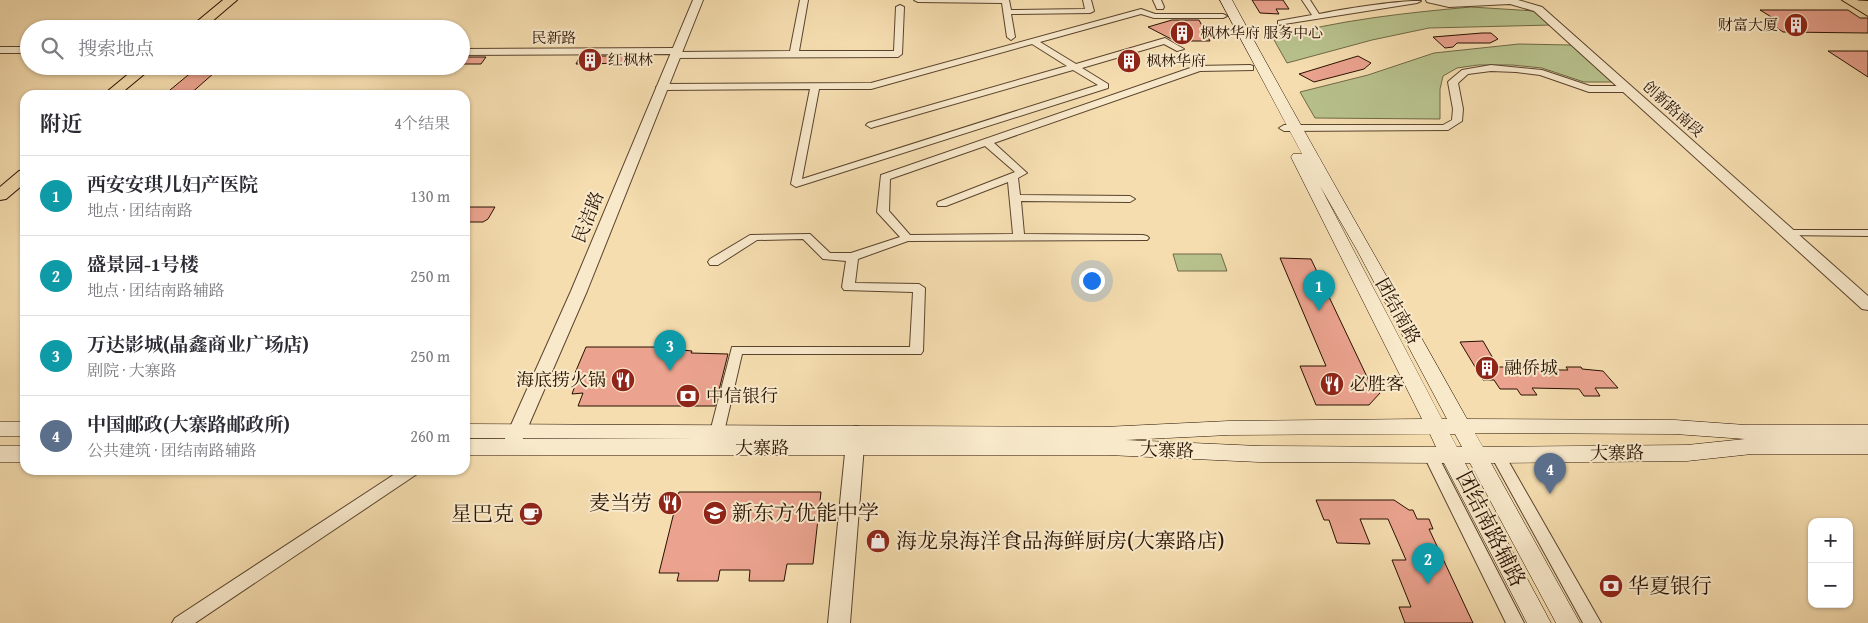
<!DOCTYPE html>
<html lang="zh">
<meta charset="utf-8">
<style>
:root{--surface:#fff;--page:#f7f7f7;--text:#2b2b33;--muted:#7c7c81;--line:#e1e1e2;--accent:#ea580c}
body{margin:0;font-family:"Gentium Book Plus","Noto Serif SC",serif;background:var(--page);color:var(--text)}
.controls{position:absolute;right:15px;bottom:15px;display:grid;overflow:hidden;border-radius:10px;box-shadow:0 1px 4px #0004}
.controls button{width:45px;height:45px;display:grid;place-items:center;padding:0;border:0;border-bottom:1px solid var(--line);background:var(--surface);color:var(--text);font:25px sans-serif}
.you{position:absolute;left:1091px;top:280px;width:18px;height:18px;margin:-12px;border:4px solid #fff;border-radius:50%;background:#1a73e8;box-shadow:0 0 0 8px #1a73e833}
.badge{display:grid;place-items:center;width:32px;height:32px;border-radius:50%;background:var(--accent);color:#fff;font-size:16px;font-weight:700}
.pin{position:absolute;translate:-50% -41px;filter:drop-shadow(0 1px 2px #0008)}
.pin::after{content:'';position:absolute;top:26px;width:18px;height:15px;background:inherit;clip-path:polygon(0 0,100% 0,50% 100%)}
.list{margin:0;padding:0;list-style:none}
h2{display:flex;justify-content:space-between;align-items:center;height:65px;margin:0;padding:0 20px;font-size:21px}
h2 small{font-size:16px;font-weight:400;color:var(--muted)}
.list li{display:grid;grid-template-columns:32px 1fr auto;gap:15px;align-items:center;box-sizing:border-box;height:80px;padding:0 20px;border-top:1px solid var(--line)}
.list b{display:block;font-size:19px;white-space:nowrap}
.list p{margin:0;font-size:16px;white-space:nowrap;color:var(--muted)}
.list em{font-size:16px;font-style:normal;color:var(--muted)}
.icon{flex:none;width:28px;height:28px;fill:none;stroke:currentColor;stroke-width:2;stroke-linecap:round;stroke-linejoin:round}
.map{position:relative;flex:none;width:1868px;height:623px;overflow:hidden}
.search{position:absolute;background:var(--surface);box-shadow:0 1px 4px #0004;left:20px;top:20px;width:450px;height:55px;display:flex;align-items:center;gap:12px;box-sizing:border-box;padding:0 18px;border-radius:28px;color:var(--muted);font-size:19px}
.panel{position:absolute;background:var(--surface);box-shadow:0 1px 4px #0004;left:20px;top:90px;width:450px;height:385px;border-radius:15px}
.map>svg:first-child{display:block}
.green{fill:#b8c28d;stroke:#706946}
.building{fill:#eba38f;stroke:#271000}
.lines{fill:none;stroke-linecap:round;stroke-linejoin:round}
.minor-casing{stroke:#5a432c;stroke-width:2}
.tertiary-casing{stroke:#5a432c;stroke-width:2}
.secondary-casing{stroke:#271000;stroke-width:1}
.primary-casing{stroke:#271000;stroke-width:2}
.trunk-casing{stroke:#271000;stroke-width:2}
.minor{fill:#f8e9cb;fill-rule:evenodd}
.tertiary{fill:#f8e9cb;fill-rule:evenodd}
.secondary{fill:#f8e9cb;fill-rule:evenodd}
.primary{fill:#f5ddaf;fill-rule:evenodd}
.trunk{fill:#f5ddaf;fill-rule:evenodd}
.labels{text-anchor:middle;stroke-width:4;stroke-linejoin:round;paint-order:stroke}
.far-poi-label{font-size:15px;fill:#271000;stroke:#f8e9cb;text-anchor:start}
.far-street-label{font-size:15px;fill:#271000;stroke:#f8e9cb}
.street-label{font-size:18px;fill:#271000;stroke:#f8e9cb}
.poi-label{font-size:18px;fill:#271000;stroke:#f8e9cb;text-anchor:start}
.near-poi-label{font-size:21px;fill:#271000;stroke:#f8e9cb;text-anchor:start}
.near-street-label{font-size:21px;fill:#271000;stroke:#f8e9cb}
</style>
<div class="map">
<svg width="1868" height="623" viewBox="0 0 1868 623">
<rect width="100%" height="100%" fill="#f5ddaf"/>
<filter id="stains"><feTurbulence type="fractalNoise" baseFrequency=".004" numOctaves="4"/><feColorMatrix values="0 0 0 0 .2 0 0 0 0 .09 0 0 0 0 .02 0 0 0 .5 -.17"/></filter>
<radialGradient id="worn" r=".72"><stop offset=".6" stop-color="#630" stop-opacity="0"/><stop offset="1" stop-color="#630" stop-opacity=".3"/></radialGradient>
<!-- green -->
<path class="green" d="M1471,7L1535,11L1552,25L1429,28L1372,40L1287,63L1273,38C1339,20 1404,13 1471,7Z
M1519,44L1571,45L1612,82H1584L1542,68L1512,65H1478L1457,68L1443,76L1440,89V119L1315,118L1300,92L1368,75L1434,53Z
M1173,254H1221L1227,271H1178Z"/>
<!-- building -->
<path class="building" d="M1252,0H1283L1289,9H1276L1279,14L1260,13Z
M1760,10H1848L1860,18H1868V33L1783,32L1763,18H1773Z
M1172,20H1199L1210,41H1175L1148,27Z
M1482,33H1491L1498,39L1490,43H1457L1453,47L1445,48L1433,37Z
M1828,51H1868V77Z
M580,56H637L634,63L576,64Z
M1358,56L1371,63L1364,69L1314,82L1299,74Z
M461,57H486L481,64H461Z
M199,66H222L189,95H164Z
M465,207H495L488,219L483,222H465Z
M1280,258L1311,259L1369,381H1374L1380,393L1369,405H1316L1300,366H1326Z
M1483,341L1498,367H1522L1524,370H1568L1566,367H1581L1582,369L1603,371L1618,388H1595L1600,396H1584L1579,389L1532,388L1537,395H1521L1517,389H1500L1494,380H1483L1460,342Z
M586,347H655L692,351L691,353L728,354L715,406H578L583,393L572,394L577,380H572Z
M679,492H821L813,564H787L784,581H749L750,570H720L718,581H677L679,573H659Z
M1316,500H1394L1409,510H1413L1417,519H1429L1433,529H1429L1473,623H1405L1399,607H1411L1392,560H1406L1388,519H1360L1370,544L1337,543L1329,520H1324Z"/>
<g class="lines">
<!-- minor casing -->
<g class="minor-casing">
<path id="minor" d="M800,0H808L799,51H894L896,7L900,5L904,7L902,54L898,57L675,58L672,57V54L461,55V49L676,48L679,49V52L790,51Z
M914,0H1009L1011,10L1085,9L1083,0H1091L1094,11L1090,13L1011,14L1015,37L1011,40L1007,37L1002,3L918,2Z
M1153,0H1161L1164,7L1163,9H1157Z
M1302,0H1310L1319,14C1342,9 1401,0 1421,1L1417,3L1278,25V21L1312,15Z
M1141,9L1155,14H1223L1227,16L1223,18H1154L1141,14L1040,42L1076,64L1165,38L1184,49L1177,51L1164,44L1082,68L1108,84V88L796,187L791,184L810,89L661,90L656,87L661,84L871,83ZM1032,44L1067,66L868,123L866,125L871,128L874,127L1073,70L1098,85L802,179L819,89H871Z
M0,47H29V53H0Z
M1250,65L1253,66V70L1200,71L994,143L1027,173L1018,178L1020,195L1130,196L1135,199L1130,202L1021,201L1024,234L1143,235L1147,236L1149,238L1147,240L908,241L858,259L855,283L919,284L925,288L923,351L921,354H742L724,432L722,436L717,437L712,436L710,432L732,347H910L913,292L844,290L842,287L846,261L823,259L803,239L757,240L718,265H710L708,262L710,259L750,235L810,234L830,253H851L900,237L877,212L881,175L1196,66ZM985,146L1015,172L938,202L937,204L938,206H946L1008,182L1013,234L910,235L889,211L890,179Z
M1491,65L1542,70L1590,86H1626L1631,89L1626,92H1589L1540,75L1516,72L1491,71L1468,74L1458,83L1463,109L1462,121L1448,130L1284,131L1279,128L1284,125H1443L1452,120L1453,109L1448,82L1450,80L1462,70Z
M1787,230H1868V236L1783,235L1781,233L1783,231Z
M1430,449L1435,450L1437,454L1524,623H1506L1423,454L1425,450Z
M1497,449L1502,450L1601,623H1583L1490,454L1492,450Z
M401,470H419L417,474L195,623H172L175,618Z"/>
</g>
<!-- tertiary casing -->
<g class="tertiary-casing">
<path id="tertiary" d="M693,0H703L587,291L521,443L519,448L512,450L505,448L503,443L571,291Z
M1426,0H1518L1542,7L1868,296V310L1862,309L1534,11L1510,4L1449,7L1427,2Z
M856,426L863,428L865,433L850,623H828L847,433L849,428Z"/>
</g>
<!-- secondary casing -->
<g class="secondary-casing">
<path id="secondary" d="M1220,0H1232C1308,141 1389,279 1467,419L1675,420L1746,425H1868V454H1752L1687,461L1491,463L1580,623H1556L1470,463H1465L1551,623H1527L1444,463L1259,462L1108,455H465V439H700L465,438V424L1104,427L1229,421L1422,419L1291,157L1293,154H1302ZM1320,186L1357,250L1447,419H1442ZM1475,433L1675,434L1745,439L1687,445L1483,447ZM1430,434L1436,447L1259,446L1126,440L1229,435ZM1450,434H1455L1462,447H1457Z
M0,422H25V436H0Z
M0,446H25V462H0Z"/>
</g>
<!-- primary casing -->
<g class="primary-casing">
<path id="primary" d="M223,0H237L203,29H188Z
M1842,0H1857L1868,7V16Z
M138,66H154L119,95H103Z
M25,170V183L6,199L0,200V187L19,171Z"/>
</g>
<!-- trunk casing -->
<g class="trunk-casing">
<path id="trunk" d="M1849,0L1868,1V11Z"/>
</g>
<!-- minor -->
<use href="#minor" class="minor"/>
<!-- tertiary -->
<use href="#tertiary" class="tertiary"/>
<!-- secondary -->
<use href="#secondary" class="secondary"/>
<!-- primary -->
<use href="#primary" class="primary"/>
<!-- trunk -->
<use href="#trunk" class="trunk"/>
</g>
<!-- icons -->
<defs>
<g id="building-disc" transform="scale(1.25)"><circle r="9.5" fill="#8f2418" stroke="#f8e9cb"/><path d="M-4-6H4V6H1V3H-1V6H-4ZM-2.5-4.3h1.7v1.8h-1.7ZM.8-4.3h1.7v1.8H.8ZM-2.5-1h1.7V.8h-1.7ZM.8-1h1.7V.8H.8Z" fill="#fff"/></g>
<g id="restaurant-disc" transform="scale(1.25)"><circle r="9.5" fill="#8f2418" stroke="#f8e9cb"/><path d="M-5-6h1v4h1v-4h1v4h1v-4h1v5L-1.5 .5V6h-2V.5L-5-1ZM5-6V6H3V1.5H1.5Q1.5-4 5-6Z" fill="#fff"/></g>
<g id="bank-disc" transform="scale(1.25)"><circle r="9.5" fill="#8f2418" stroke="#f8e9cb"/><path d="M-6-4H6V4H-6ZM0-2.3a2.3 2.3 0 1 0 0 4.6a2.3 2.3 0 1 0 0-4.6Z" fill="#fff"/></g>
<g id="school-disc" transform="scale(1.25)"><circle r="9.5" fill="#8f2418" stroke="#f8e9cb"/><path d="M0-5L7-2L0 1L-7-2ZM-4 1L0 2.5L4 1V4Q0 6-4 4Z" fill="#fff"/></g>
<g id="cafe-disc" transform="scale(1.25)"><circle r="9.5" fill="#8f2418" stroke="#f8e9cb"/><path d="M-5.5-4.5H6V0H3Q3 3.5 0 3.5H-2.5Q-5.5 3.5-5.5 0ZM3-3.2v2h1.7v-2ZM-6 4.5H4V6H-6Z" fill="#fff"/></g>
<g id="shop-disc" transform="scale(1.25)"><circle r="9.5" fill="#8f2418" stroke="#f8e9cb"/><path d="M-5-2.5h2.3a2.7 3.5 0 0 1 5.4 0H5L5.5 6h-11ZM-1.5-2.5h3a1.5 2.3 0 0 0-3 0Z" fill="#fff"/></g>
</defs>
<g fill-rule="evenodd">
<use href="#building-disc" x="1796" y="25"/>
<use href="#building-disc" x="1182" y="33"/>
<use href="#building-disc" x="590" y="60"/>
<use href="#building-disc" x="1129" y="61"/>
<use href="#building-disc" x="1487" y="368"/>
<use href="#restaurant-disc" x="623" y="380"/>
<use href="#restaurant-disc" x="1332" y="384"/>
<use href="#bank-disc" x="688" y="396"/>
<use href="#restaurant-disc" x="670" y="503"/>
<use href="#school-disc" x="715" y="513"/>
<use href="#cafe-disc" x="531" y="514"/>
<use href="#shop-disc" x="878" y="541"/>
<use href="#bank-disc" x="1611" y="586"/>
</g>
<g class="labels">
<!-- far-poi labels -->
<g class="far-poi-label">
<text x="1778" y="30" text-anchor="end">财富大厦</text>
<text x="1200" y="38">枫林华府 服务中心</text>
<text x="608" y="65">红枫林</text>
<text x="1146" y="66">枫林华府</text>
</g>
<!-- far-street labels -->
<g class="far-street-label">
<text x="554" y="43">民新路</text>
<text transform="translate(1673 109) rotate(42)" y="5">创新路南段</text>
</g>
<!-- street labels -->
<g class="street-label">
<text transform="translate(588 217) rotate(-68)" y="6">民洁路</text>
<text transform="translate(1398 311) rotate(61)" y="6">团结南路</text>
<text x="762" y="454">大寨路</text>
<text transform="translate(1167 450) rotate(2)" y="6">大寨路</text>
<text transform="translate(1617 453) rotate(-1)" y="6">大寨路</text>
</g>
<!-- poi labels -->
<g class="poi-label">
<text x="1504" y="374">融侨城</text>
<text x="606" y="386" text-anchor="end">海底捞火锅</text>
<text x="1350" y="390">必胜客</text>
<text x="706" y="402">中信银行</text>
</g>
<!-- near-poi labels -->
<g class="near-poi-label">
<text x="652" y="510" text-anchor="end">麦当劳</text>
<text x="732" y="520">新东方优能中学</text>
<text x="514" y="521" text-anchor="end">星巴克</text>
<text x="896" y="548">海龙泉海洋食品海鲜厨房(大寨路店)</text>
<text x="1628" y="593">华夏银行</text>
</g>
<!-- near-street labels -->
<g class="near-street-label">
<text transform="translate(1491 529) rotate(63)" y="7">团结南路辅路</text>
</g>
</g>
<rect width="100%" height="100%" filter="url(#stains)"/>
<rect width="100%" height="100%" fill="url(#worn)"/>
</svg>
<div class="controls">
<button>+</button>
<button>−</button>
</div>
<div class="you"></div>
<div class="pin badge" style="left:1319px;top:311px;background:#0f9aa8">1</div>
<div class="pin badge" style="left:1428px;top:584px;background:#0f9aa8">2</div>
<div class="pin badge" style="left:670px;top:371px;background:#0f9aa8">3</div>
<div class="pin badge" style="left:1550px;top:494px;background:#5c6f8a">4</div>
<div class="search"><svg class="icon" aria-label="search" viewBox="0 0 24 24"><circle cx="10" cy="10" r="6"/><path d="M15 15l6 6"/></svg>搜索地点</div>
<section class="panel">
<h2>附近<small>4个结果</small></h2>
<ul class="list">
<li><span class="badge" style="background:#0f9aa8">1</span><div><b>西安安琪儿妇产医院</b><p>地点 · 团结南路</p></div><em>130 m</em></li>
<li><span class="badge" style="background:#0f9aa8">2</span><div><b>盛景园-1号楼</b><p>地点 · 团结南路辅路</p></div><em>250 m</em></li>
<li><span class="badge" style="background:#0f9aa8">3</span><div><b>万达影城(晶鑫商业广场店)</b><p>剧院 · 大寨路</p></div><em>250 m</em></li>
<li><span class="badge" style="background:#5c6f8a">4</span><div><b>中国邮政(大寨路邮政所)</b><p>公共建筑 · 团结南路辅路</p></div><em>260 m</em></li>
</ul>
</section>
</div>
